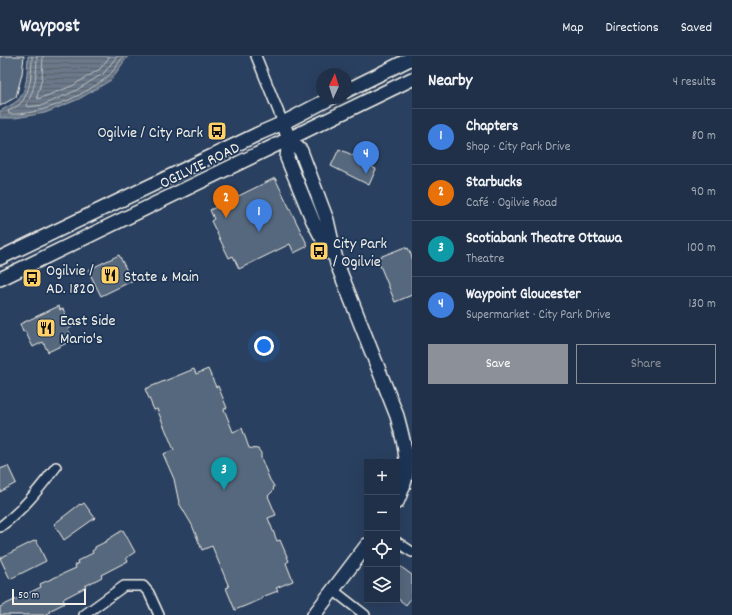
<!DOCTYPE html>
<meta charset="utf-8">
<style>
:root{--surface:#203048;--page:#2d3c52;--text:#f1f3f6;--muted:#a2a9b4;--line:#3d4b60;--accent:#8c9099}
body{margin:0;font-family:Dekko,sans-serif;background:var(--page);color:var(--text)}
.controls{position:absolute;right:12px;bottom:12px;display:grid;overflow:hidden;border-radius:0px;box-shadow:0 4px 16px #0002}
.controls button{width:36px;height:36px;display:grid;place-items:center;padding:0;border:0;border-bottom:1px solid var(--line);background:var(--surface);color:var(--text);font:20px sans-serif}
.compass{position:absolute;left:316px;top:12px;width:36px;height:36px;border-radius:50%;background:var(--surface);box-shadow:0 4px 16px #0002;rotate:4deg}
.scale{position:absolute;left:12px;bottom:10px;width:74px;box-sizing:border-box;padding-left:4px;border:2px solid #f4f1e8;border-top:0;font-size:11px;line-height:14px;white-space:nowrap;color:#f4f1e8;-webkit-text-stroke:3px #1d3557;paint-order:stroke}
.you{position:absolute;left:264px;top:290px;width:14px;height:14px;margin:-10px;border:3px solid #fff;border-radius:50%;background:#1a73e8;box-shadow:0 0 0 6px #1a73e833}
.badge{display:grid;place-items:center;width:26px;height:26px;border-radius:50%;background:var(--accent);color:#fff;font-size:13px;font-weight:700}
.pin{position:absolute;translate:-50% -33px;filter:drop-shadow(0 1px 2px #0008)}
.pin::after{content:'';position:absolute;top:21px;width:14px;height:12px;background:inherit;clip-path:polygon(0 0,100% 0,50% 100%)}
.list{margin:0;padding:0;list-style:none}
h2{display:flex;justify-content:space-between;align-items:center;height:52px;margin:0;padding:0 16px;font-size:17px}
h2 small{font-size:13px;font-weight:400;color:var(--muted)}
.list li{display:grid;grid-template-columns:26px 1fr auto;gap:12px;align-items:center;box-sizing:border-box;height:56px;padding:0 16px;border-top:1px solid var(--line)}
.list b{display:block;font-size:15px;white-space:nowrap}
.list p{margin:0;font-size:13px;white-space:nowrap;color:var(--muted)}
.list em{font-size:13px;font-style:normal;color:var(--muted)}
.actions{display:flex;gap:8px;padding:12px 16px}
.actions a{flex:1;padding:9px 0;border:1px solid var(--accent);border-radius:0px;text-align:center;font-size:14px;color:var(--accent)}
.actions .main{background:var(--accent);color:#fff}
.icon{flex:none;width:22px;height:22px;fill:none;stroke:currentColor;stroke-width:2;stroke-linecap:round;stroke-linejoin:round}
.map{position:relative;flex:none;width:412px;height:559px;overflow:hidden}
header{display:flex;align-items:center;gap:24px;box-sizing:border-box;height:56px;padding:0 20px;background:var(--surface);border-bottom:1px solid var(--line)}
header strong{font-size:19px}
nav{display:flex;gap:22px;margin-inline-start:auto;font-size:14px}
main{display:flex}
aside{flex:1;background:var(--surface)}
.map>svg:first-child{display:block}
.water{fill:url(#water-rules);stroke:#a1a8b0}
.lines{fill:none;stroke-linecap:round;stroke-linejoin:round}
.shore{stroke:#bdc1c2;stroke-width:1}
.building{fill:#56677d;stroke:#f4f1e8}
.street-casing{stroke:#f4f1e8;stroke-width:12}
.secondary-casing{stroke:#f4f1e8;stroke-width:16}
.street{stroke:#1d3557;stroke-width:9}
.secondary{stroke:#1d3557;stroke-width:13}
.labels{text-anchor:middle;stroke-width:3.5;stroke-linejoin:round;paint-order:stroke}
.poi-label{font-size:16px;fill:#f4f1e8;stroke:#1d3557;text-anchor:start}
.street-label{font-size:16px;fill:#f4f1e8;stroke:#1d3557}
</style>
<header>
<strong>Waypost</strong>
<nav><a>Map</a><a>Directions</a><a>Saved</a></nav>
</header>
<main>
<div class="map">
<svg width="412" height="559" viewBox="0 0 412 559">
<defs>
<pattern id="water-rules" width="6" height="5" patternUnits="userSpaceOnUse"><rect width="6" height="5" fill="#6a788a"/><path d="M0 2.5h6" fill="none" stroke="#5b626b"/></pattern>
</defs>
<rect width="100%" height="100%" fill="#2a4060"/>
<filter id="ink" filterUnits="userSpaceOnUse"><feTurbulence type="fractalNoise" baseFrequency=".025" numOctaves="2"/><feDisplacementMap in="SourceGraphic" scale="8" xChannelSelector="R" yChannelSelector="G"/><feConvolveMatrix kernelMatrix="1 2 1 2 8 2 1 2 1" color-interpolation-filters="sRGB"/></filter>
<g filter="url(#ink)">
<!-- water -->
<path class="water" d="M28,0H128L111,24L79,43L45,57L15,62H0V55C5,52 12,49 17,45C28,35 27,14 28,0Z"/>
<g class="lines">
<!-- shore -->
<path class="shore" d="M32,0C32,15 31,38 19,49C16,51 12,53 8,55L9,58C39,60 83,40 106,22C113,17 118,7 124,0
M37,0C37,16 35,35 26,49L27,51L43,49L75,35L104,17L117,0
M43,0L42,22L37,41L38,43L72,30L100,13L110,0"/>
</g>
<!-- building -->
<path class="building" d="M0,0H24L22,18L16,41L0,50Z
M339,93L359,102L358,104L376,113L369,129L331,110Z
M275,122L308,190L294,197L290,188L239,213L233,200L229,202L211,165L214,163L210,154Z
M405,191L406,193L408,192L412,201V239L395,246L377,202Z
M119,199L132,225L101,240L88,214Z
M59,250L60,254L63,253L72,271L68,273L73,284L48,296L43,286L33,291L25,275L23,276L20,268Z
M194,313L196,318L208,313L216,331L218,330L227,352L224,353L233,376L242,372L249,392L258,393L261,397V402L270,424L274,430L273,435L268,440L276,459L268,462L277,485L280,484L289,505L286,507L293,525L276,532L278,535L262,541V543L235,554L226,532L229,531L212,490L202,494L192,469L179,447L174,423L163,398L174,394L157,353L154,354L145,333Z
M8,410L16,427L0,436V413Z
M84,447L95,462L64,484L54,468L80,448L81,449Z
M123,474L135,496L126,502L128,505L101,519L102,521L85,530L86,531L63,543L65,547L49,555L50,556L44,559H0V551L41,531L40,528L76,512L75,509L78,508L77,505L93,497L92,495L95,493V491L107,485V484Z
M36,484L46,505L10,523L0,502Z
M397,508L412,519V541L406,549L397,542Z"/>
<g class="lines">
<!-- street casing -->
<g class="street-casing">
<path id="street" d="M256,0L283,67
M0,471C23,454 39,433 56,411
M397,486L412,496
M333,534L365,559
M84,559L124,530H143L149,537L159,559"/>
</g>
<!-- secondary casing -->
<g class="secondary-casing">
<path id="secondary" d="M346,35L412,2
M283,67L289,83L301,95L327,164L337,208L397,360C402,379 408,400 406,419C405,428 401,437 397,446
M289,83L287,102L313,165L330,197
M0,202L260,77L283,67L331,42
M0,223L412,23
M314,559L367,489"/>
</g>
<!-- street -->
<use href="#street" class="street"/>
<!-- secondary -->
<use href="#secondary" class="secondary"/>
</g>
</g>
<!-- icons -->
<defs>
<g id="bus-square" transform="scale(1)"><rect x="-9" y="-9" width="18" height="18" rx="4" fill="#ffd166" stroke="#1d3557"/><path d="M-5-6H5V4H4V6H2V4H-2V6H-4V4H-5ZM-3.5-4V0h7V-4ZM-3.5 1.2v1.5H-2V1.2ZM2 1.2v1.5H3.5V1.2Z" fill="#111"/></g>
<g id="restaurant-square" transform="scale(1)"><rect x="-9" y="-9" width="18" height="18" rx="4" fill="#ffd166" stroke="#1d3557"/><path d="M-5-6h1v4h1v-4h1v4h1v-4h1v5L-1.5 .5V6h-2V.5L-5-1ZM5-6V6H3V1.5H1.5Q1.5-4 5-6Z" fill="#111"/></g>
</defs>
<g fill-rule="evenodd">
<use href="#bus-square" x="217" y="75"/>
<use href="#bus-square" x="319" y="195"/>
<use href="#restaurant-square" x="110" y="219"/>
<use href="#bus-square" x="32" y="222"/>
<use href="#restaurant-square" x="46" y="272"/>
</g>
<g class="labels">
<!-- poi labels -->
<g class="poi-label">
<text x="203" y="81" text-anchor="end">Ogilvie / City Park</text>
<text x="333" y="192">City Park<tspan x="333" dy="18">/ Ogilvie</tspan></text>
<text x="46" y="219">Ogilvie /<tspan x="46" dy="18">AD. 1820</tspan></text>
<text x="124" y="225">State &amp; Main</text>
<text x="60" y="269">East Side<tspan x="60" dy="18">Mario's</tspan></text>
</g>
<!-- street labels -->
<g class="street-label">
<text transform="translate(199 108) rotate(-26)" y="6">OGILVIE ROAD</text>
</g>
</g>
</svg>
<div class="controls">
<button>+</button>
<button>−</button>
<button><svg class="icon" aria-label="locate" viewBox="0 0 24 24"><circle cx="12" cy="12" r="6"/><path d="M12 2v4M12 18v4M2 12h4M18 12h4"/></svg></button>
<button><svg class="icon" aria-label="layers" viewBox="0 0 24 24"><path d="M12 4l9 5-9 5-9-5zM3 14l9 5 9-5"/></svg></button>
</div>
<svg class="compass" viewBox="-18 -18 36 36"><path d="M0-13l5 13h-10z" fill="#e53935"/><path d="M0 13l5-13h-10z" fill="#a2a9b4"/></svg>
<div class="scale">50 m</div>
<div class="you"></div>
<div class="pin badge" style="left:259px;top:176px;background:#3f7fe0">1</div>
<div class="pin badge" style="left:226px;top:162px;background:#e8710a">2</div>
<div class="pin badge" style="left:224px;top:434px;background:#0f9aa8">3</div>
<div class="pin badge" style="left:366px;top:118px;background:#3f7fe0">4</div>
</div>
<aside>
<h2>Nearby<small>4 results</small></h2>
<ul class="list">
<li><span class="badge" style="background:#3f7fe0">1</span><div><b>Chapters</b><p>Shop · City Park Drive</p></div><em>80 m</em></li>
<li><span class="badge" style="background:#e8710a">2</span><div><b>Starbucks</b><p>Café · Ogilvie Road</p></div><em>90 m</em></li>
<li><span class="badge" style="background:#0f9aa8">3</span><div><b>Scotiabank Theatre Ottawa</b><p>Theatre</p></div><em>100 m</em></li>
<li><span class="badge" style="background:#3f7fe0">4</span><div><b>Waypoint Gloucester</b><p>Supermarket · City Park Drive</p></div><em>130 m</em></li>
</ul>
<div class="actions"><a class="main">Save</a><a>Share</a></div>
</aside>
</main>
